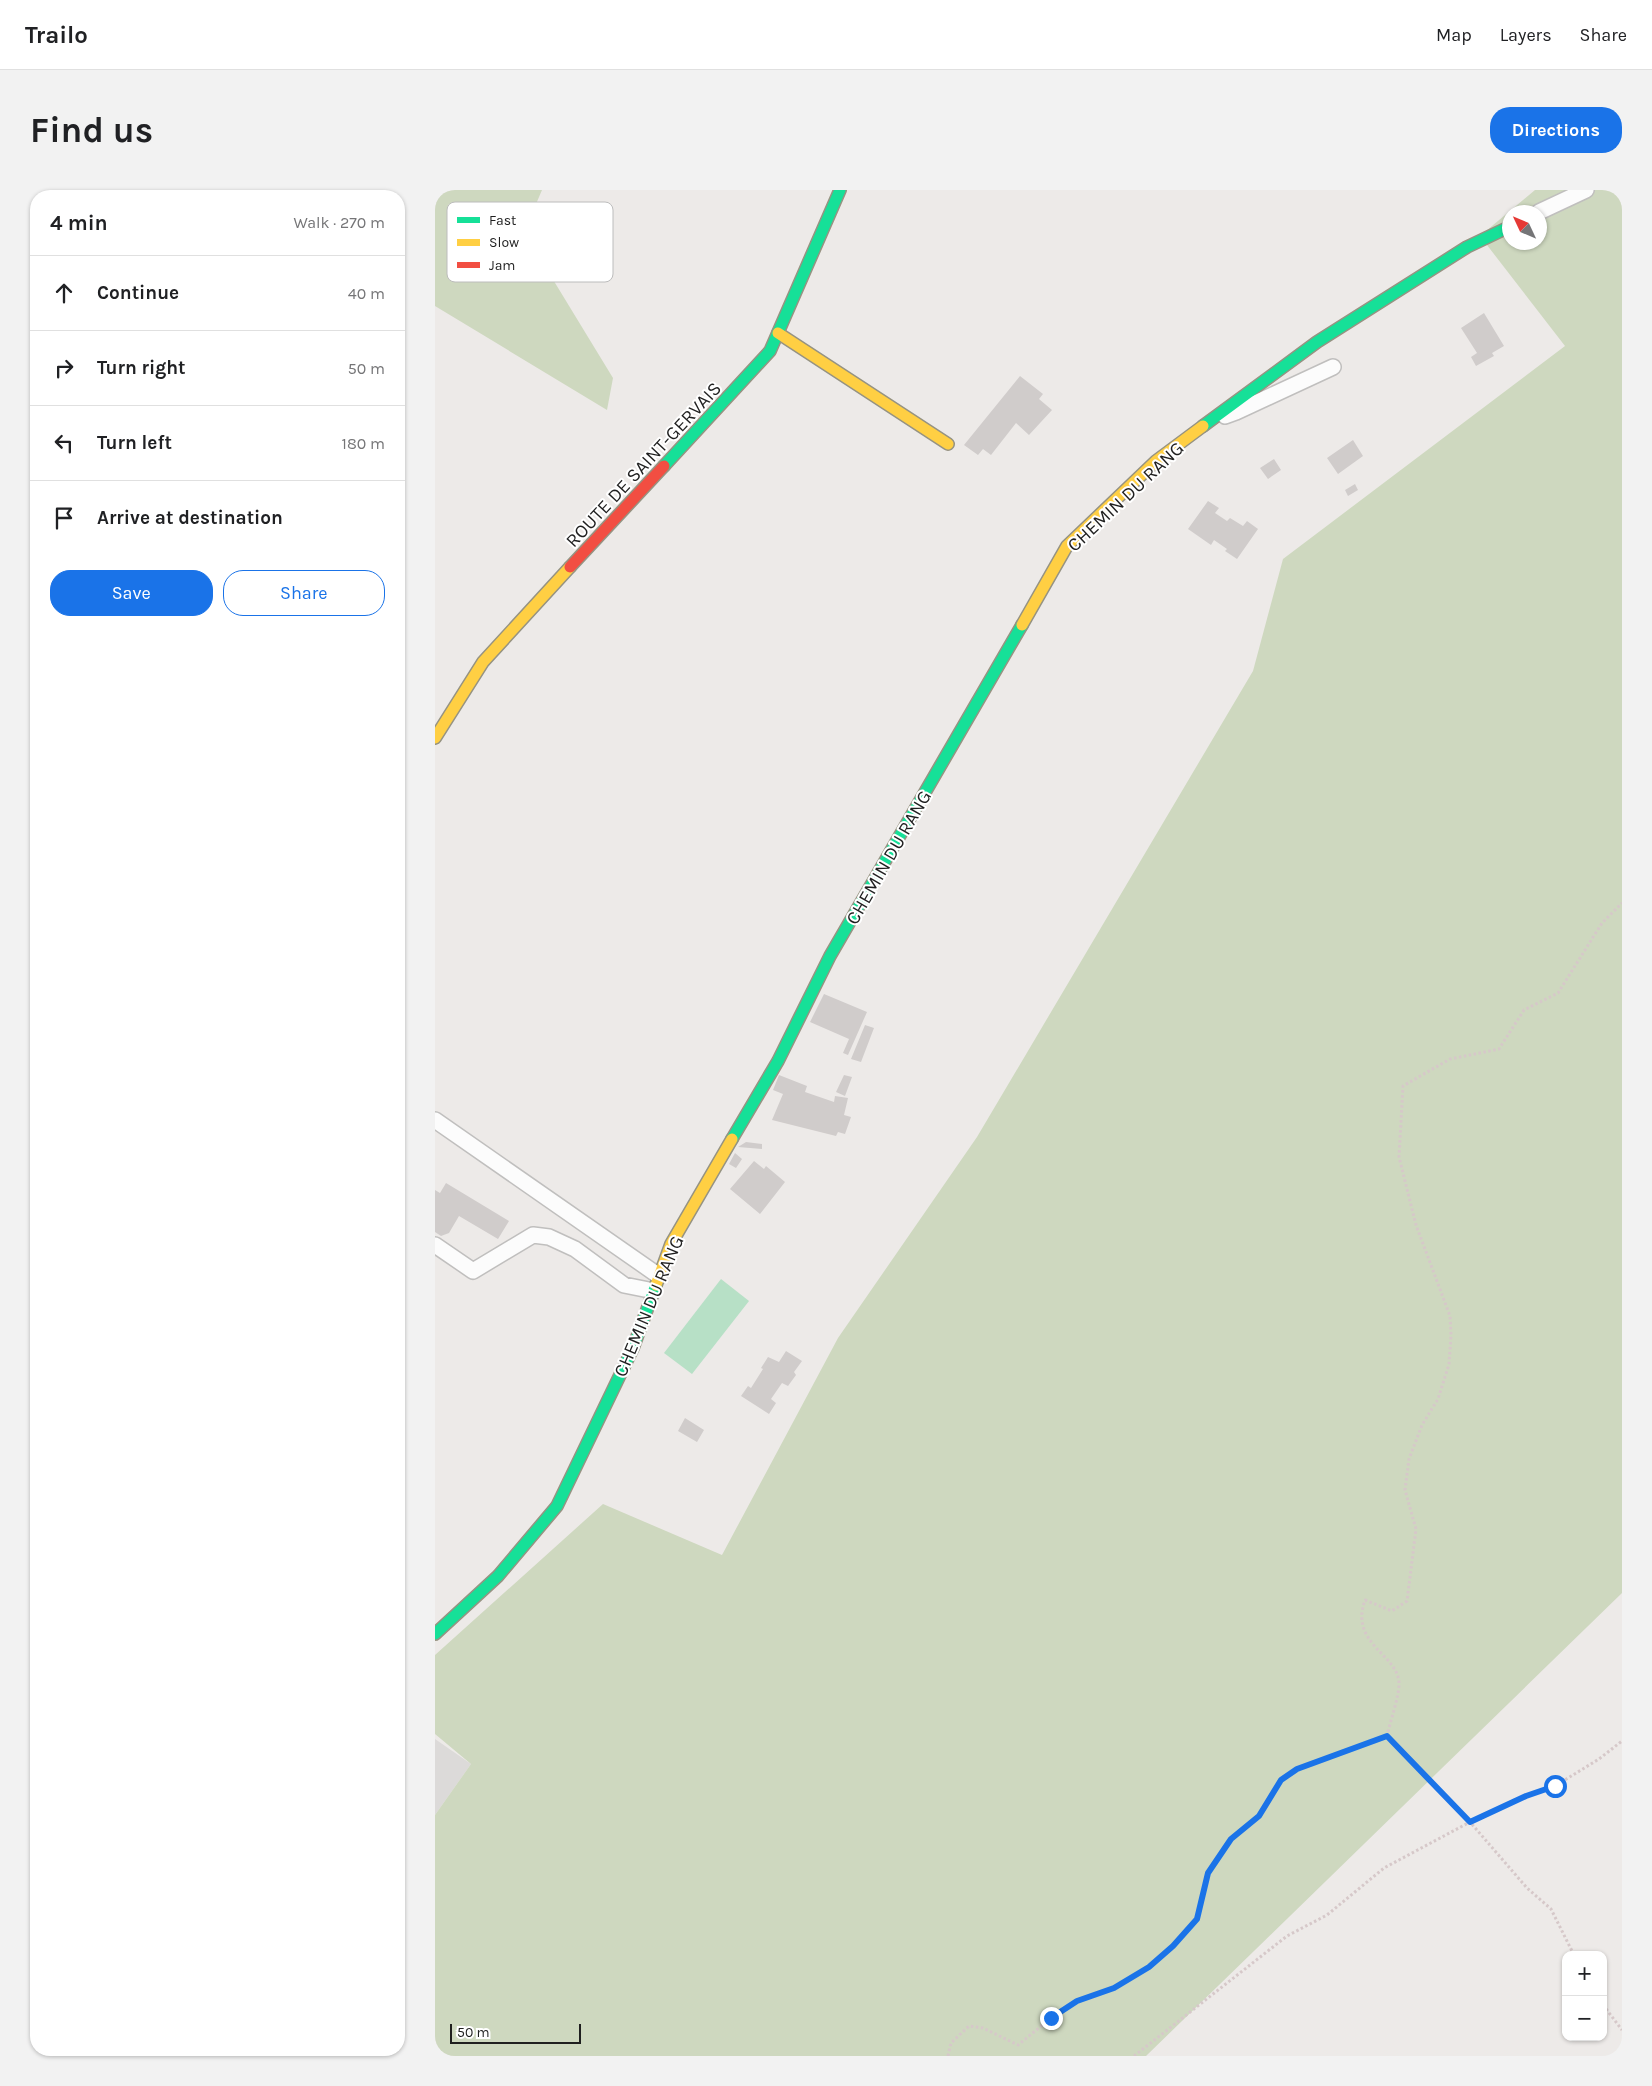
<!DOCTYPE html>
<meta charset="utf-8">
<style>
:root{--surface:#fff;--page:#f2f2f2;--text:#202124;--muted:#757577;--line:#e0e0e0;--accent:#1a73e8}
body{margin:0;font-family:Karla,sans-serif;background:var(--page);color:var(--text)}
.controls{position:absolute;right:15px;bottom:15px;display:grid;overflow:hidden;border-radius:10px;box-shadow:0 1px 4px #0004}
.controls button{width:45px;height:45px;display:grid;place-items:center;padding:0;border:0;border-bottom:1px solid var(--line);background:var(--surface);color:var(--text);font:25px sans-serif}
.compass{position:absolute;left:1067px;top:15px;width:45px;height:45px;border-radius:50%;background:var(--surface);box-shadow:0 1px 4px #0004;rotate:314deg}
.scale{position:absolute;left:15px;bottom:12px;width:131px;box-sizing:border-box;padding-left:5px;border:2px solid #1f1f1f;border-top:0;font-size:14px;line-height:18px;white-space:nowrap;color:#1f1f1f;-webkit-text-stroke:4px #fff;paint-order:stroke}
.stop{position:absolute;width:15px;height:15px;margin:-11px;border:4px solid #1a73e8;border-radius:50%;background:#fff}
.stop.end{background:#1a73e8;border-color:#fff;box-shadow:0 1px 5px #0008}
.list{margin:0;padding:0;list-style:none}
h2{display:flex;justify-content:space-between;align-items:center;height:65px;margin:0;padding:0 20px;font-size:21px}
h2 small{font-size:16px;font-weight:400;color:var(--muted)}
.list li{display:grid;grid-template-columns:32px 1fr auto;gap:15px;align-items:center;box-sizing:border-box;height:75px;padding:0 20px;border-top:1px solid var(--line)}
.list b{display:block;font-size:19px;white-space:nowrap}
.list em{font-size:16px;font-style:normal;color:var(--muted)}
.actions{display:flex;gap:10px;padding:15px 20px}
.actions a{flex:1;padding:11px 0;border:1px solid var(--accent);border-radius:20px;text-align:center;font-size:18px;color:var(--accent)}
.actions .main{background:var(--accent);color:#fff}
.icon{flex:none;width:28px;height:28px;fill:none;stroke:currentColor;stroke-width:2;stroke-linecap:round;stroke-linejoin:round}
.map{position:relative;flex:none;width:1187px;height:1866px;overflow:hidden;border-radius:20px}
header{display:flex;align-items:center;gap:30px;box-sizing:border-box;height:70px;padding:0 25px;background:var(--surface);border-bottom:1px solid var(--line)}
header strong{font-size:24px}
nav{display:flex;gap:28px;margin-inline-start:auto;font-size:18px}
.intro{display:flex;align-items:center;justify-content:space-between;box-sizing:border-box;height:120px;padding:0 30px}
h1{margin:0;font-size:35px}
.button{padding:12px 22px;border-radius:20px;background:var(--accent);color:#fff;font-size:18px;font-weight:700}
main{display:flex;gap:30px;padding:0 30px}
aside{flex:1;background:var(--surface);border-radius:20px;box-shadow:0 1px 4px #0004}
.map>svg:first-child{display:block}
.residential{fill:#dcdad9}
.forest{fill:#ced8bf;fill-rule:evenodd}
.pitch{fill:#b7e0c6}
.building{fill:#d0cccb}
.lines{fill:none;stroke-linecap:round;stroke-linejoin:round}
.street-casing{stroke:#c0bfbe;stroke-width:18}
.fast-casing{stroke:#969382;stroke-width:14}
.slow-casing{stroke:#969382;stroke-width:14}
.jam-casing{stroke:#969382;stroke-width:14}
.path{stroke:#d6c8c9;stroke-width:3;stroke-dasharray:2.5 2.5;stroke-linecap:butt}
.street{stroke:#fcfcfc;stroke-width:15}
.fast{stroke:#16e098;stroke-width:11}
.slow{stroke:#ffcf43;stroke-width:11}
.jam{stroke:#f24e42;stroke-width:11}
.route{stroke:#1a73e8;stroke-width:6}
.labels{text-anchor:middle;stroke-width:4;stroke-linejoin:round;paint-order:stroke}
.street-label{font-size:19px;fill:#1f1f1f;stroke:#fff}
.key{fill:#fff;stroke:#bcbcbc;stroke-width:1}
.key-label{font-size:14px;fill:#1f1f1f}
</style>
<header>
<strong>Trailo</strong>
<nav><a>Map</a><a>Layers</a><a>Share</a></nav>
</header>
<div class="intro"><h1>Find us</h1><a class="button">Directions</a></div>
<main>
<aside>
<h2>4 min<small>Walk · 270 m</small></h2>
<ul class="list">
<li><svg class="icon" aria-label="ahead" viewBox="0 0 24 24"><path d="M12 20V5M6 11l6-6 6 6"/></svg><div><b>Continue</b></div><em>40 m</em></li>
<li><svg class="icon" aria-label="right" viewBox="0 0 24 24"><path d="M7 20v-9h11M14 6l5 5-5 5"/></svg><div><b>Turn right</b></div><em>50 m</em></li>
<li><svg class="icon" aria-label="left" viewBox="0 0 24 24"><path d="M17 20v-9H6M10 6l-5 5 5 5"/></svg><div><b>Turn left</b></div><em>180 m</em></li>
<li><svg class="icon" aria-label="arrive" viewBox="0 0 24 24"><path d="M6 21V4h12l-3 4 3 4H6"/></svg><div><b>Arrive at destination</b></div></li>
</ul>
<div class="actions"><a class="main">Save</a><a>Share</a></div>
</aside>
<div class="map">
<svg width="1187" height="1866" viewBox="0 0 1187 1866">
<rect width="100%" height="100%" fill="#edeae8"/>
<!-- residential -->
<path class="residential" d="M0,1549L36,1574L0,1625Z"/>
<!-- forest -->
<path class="forest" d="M0,0H107L89,42L178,188L172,220L0,116Z
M1100,0H1187V1403L711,1866H0V1625L36,1574L0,1544V1465L168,1314L287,1365L403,1148L542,947L818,481L848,369L1130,156L1045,46ZM1074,22H1104V52H1074Z"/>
<!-- pitch -->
<path class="pitch" d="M286,1089L314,1111L257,1184L229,1163Z"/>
<!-- building -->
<path class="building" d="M1049,123L1069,156L1057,163L1059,166L1041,176L1036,167L1042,163L1026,138Z
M585,186L608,204L604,209L617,220L594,245L581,233L556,265L548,259L543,265L529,255Z
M918,250L928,266L903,284L892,268Z
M839,269L846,280L833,289L825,278Z
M920,294L923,300L913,306L910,300Z
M773,311L784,318L780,323L792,331L795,328L808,336L812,331L823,339L802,369L790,361L792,359L779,350L776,355L753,339Z
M389,804L432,822L413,865L408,863L414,849L375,832Z
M430,835L439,838L426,872L416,869Z
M344,885L372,896L370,902L399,912L400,906L413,908L409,925L416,927L410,944L403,942L401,946L337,930L348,904L338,900Z
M409,885L417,887L410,906L401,902Z
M311,952L327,954V959L303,957Z
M300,963L307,969L301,978L294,974Z
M319,971L329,979L331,976L350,992L325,1024L295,999Z
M11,993L74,1031L63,1049L24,1026L14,1043L6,1046L0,1042V1000L5,1003Z
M351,1161L367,1171L359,1182L361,1185L353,1196L347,1193L336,1209L341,1213L334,1224L306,1206L313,1196L316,1198L328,1179L326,1178L333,1167L344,1172Z
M250,1228L269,1240L262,1252L243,1241Z"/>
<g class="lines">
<!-- street casing -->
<g class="street-casing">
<path id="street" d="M1104,22L1151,0
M790,226L801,222L898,177
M0,930L224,1086
M0,1055L38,1081L98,1045L114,1047L140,1059L189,1095L219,1101"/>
</g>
<!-- fast casing -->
<g class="fast-casing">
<path id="fast" d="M768,236L882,152L1032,57L1074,37
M229,276L335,161L405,0
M297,949L343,871L395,766L587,435
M0,1444L63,1386L122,1316L198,1158L221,1095"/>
</g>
<!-- slow casing -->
<g class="slow-casing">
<path id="slow" d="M343,143L513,254
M587,435L632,356L721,271L768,236
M0,548L48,472L135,377
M221,1095L236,1054L297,949"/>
</g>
<!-- jam casing -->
<g class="jam-casing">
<path id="jam" d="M135,377L229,276"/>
</g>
<!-- path -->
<path class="path" d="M1139,1765L1116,1719L1092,1698L1035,1632L1091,1606L1120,1596L1164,1569L1187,1551
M1168,1815L1187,1840
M513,1866L516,1853L534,1836L548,1838L583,1855L616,1828L642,1811L679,1798L714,1777L738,1756L762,1729L773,1683L796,1649L824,1626L845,1589L862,1579L952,1546C955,1532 964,1507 964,1494C964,1464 914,1455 930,1410L957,1421L972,1411L981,1339L970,1300L974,1269L987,1235L1003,1209L1014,1174L1016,1145L1015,1126L981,1035L964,967L968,896L1015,869L1064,859L1089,820L1123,803L1167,733L1187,713
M699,1866L852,1746L892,1725L949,1678L1035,1632L952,1546"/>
<!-- street -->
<use href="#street" class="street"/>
<!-- fast -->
<use href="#fast" class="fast"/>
<!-- slow -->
<use href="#slow" class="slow"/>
<!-- jam -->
<use href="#jam" class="jam"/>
</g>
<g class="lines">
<!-- route -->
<path class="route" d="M616,1828L642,1811L679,1798L714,1777L738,1756L762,1729L773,1683L796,1649L824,1626L846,1590L862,1579L952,1546L1035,1632L1091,1606L1120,1596"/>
</g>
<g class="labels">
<!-- street labels -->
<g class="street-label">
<text transform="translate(208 274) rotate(-47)" y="7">ROUTE DE SAINT-GERVAIS</text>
<text transform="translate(690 306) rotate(-43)" y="7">CHEMIN DU RANG</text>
<text transform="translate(453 667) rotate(-60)" y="7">CHEMIN DU RANG</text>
<text transform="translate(213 1116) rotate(-67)" y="7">CHEMIN DU RANG</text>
</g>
</g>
<!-- legend -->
<rect x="12" y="12" width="166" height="80" rx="8" class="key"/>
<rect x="22" y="27" width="23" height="6" fill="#16e098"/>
<rect x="22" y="49" width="23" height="7" fill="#ffcf43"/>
<rect x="22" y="72" width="23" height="6" fill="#f24e42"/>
<g class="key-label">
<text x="54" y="35">Fast</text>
<text x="54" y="57">Slow</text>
<text x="54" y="80">Jam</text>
</g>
</svg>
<div class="controls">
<button>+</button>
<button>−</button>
</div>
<svg class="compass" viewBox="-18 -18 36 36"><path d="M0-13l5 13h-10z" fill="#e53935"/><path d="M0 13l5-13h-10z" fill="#757577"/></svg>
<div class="scale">50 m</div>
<div class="stop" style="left:1120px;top:1596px"></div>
<div class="stop end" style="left:616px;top:1828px"></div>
</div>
</main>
